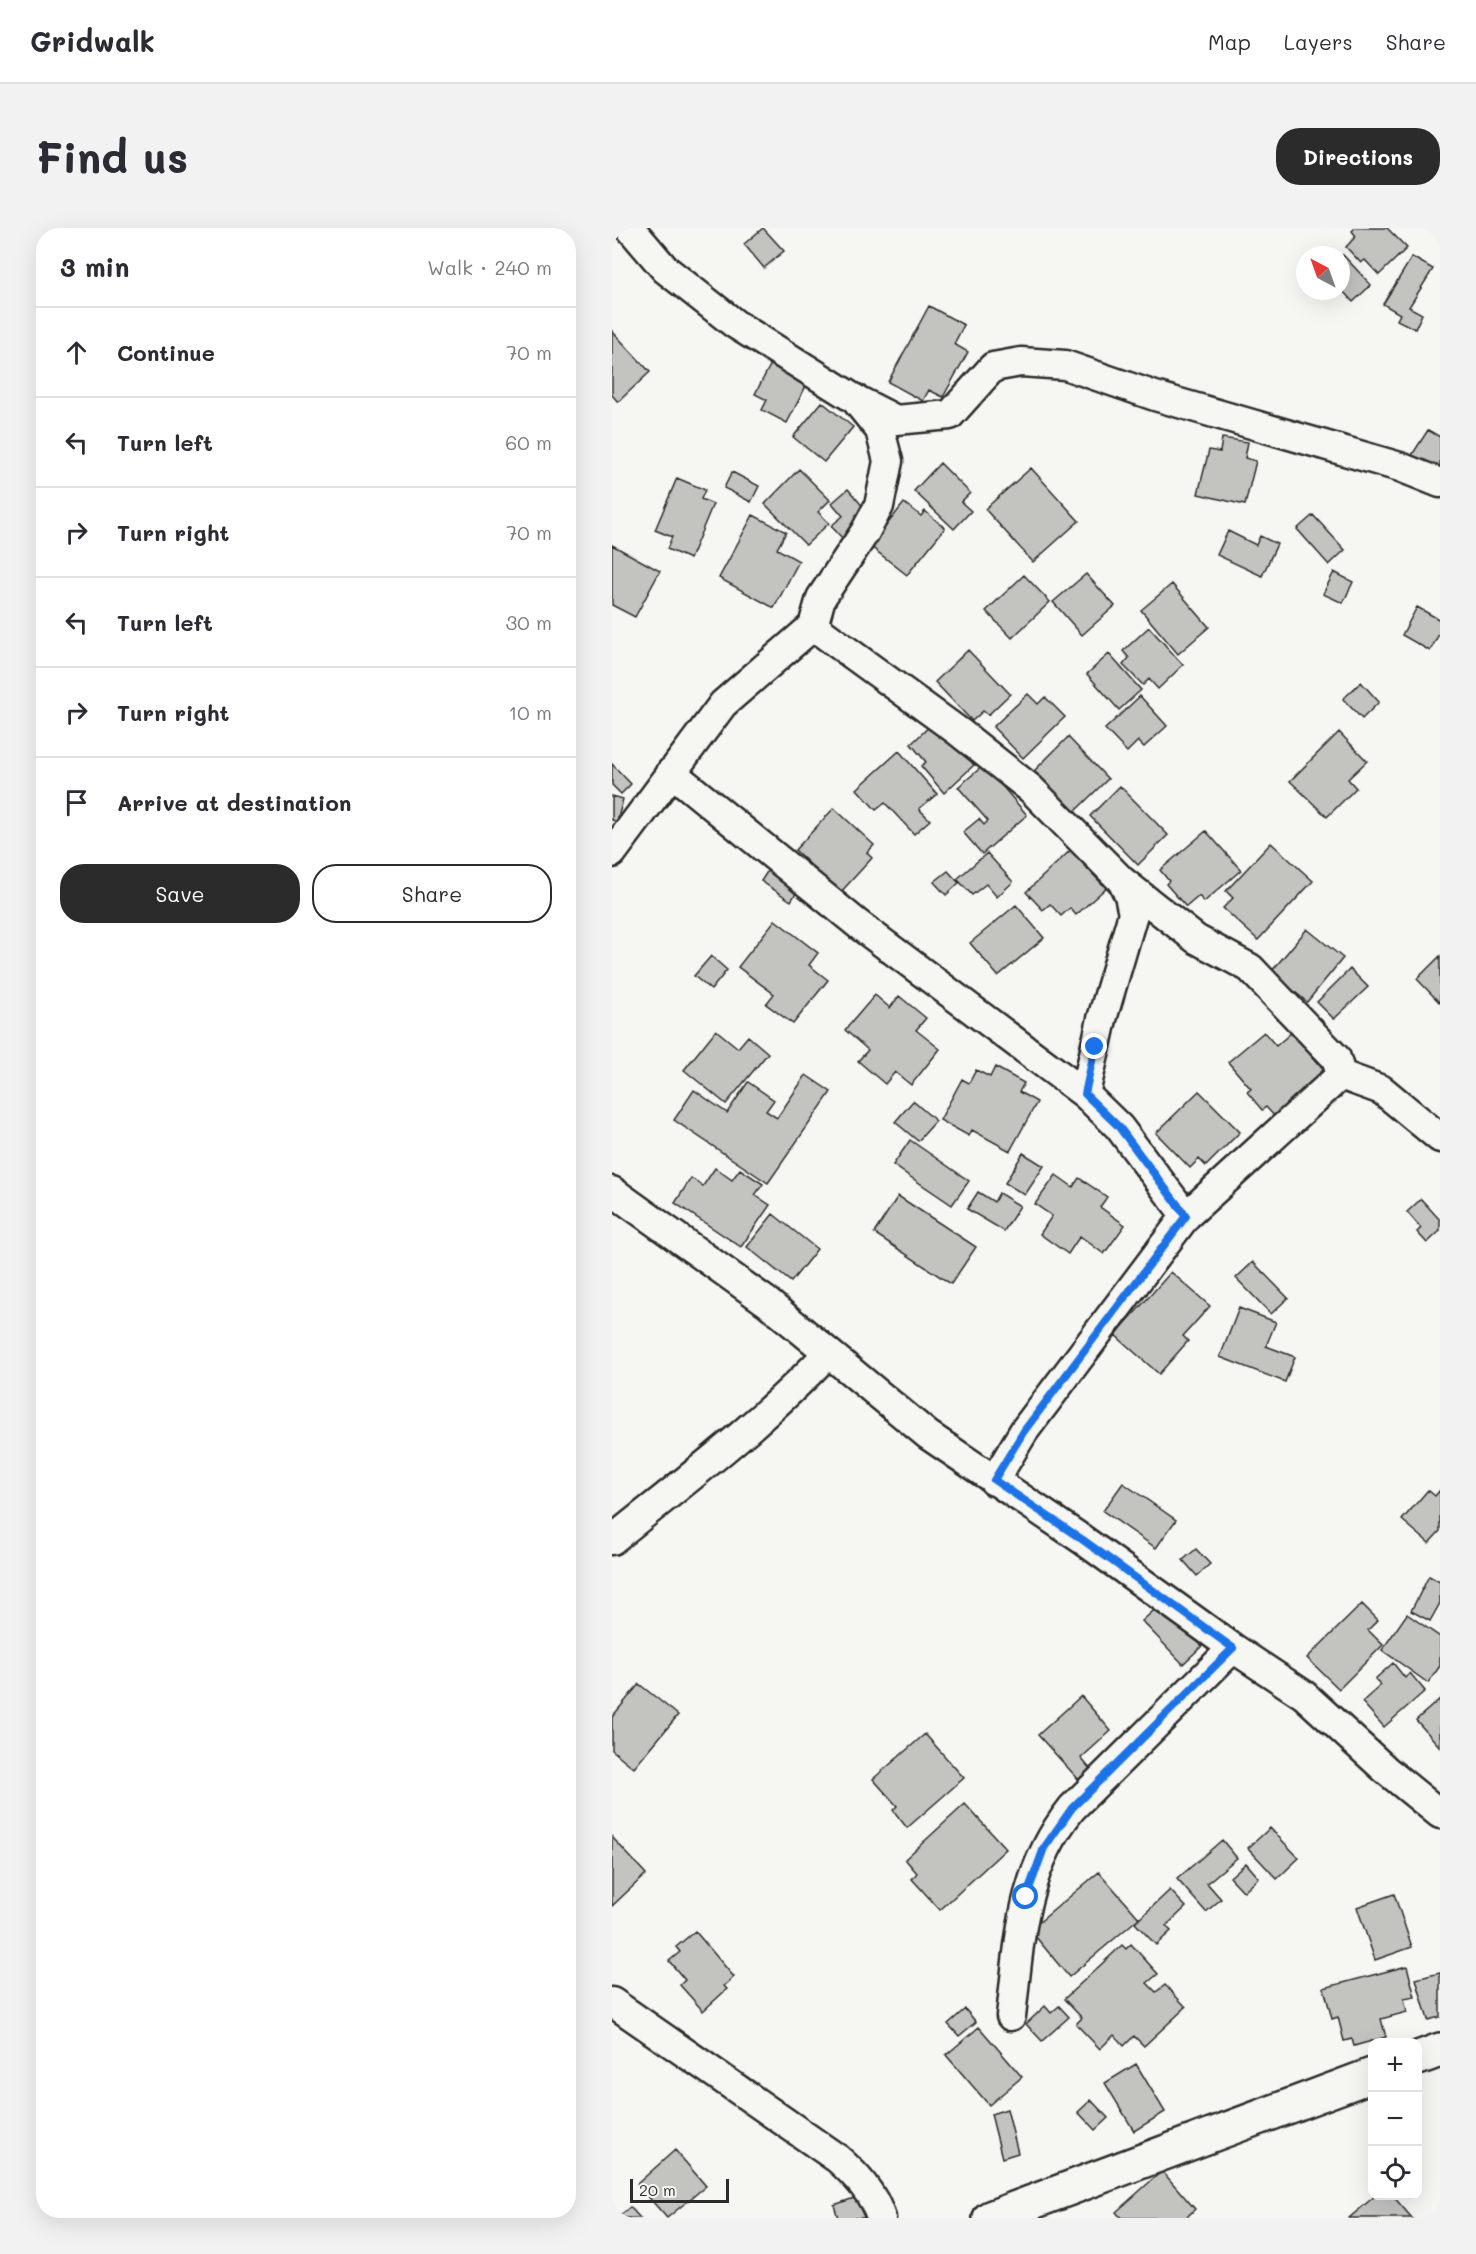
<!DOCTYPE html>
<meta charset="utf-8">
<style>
:root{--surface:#fff;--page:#f2f2f3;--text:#2b2b33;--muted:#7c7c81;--line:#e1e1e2;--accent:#2b2b2b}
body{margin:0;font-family:Mali,sans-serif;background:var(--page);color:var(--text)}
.controls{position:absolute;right:18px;bottom:18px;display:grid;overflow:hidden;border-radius:12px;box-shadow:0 6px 24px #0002}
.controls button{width:54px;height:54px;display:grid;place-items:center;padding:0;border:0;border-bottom:2px solid var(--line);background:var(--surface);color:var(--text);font:30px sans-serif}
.compass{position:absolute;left:684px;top:18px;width:54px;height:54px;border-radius:50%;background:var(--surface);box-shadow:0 6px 24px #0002;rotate:319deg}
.scale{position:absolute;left:18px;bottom:15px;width:99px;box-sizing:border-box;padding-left:6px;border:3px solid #2b2b2b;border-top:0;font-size:16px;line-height:21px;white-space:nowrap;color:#2b2b2b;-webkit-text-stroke:4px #f6f6f2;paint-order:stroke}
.stop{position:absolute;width:18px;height:18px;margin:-14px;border:4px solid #1a73e8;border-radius:50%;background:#fff}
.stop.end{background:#1a73e8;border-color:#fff;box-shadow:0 2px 6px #0008}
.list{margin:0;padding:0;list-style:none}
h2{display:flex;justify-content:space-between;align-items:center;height:78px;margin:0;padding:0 24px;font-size:26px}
h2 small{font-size:20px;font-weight:400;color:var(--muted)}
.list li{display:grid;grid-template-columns:39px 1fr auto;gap:18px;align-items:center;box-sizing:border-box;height:90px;padding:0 24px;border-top:2px solid var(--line)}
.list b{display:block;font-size:22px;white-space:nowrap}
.list em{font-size:20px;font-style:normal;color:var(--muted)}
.actions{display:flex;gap:12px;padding:18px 24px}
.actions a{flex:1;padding:14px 0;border:2px solid var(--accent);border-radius:24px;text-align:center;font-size:21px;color:var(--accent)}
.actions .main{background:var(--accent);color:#fff}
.icon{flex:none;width:33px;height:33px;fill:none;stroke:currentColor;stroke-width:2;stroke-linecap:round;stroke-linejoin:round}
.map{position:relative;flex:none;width:828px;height:1990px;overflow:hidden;border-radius:24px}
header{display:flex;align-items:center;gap:36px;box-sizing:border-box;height:84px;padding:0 30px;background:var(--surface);border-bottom:2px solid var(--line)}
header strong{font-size:28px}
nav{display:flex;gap:33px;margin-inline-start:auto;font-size:21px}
.intro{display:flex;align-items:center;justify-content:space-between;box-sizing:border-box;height:144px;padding:0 36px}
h1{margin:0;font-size:42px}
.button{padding:15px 27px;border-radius:24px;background:var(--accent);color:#fff;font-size:21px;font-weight:700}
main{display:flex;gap:36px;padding:0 36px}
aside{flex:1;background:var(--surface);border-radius:24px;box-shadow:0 6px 24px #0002}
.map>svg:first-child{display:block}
.building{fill:#c3c3c0;stroke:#2b2b2b;stroke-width:1.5}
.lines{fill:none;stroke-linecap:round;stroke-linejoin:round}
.street-casing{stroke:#2b2b2b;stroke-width:33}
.secondary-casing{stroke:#2b2b2b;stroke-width:38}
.street{stroke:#f6f6f2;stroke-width:28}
.secondary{stroke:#f6f6f2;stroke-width:33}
.route{stroke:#1a73e8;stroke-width:8}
</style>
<header>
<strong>Gridwalk</strong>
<nav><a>Map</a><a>Layers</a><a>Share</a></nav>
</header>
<div class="intro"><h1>Find us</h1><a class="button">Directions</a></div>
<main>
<aside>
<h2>3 min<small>Walk · 240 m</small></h2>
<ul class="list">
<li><svg class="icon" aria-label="ahead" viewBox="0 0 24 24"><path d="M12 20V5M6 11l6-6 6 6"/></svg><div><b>Continue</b></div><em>70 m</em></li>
<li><svg class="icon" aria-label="left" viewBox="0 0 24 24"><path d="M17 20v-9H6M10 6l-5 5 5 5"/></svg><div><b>Turn left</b></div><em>60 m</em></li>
<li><svg class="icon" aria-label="right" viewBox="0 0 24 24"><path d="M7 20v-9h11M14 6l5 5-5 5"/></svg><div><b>Turn right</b></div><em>70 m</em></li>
<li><svg class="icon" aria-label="left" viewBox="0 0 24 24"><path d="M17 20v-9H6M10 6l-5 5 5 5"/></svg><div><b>Turn left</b></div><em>30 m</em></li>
<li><svg class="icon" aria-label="right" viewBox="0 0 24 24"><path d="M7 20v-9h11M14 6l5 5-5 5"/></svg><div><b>Turn right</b></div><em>10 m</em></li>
<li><svg class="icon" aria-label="arrive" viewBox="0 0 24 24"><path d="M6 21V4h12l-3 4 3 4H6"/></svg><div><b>Arrive at destination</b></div></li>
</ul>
<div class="actions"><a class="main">Save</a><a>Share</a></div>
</aside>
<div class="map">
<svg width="828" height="1990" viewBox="0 0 828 1990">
<rect width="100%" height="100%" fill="#f6f6f2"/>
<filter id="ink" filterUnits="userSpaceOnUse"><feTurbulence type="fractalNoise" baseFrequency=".0167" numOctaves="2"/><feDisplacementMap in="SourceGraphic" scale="12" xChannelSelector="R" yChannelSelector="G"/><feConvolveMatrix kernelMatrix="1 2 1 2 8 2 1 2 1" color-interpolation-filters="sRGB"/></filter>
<g filter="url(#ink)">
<!-- building -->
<path class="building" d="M151,0L172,23L152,40L132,16Z
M743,0H775L795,20L767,47L753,32L749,35L734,19L744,8L740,3Z
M731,27L759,57L741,74L729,61Z
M800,29L821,41L797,79L810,86L803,101L785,92L788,86L771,76Z
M317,78L352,97L342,116L356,124L331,169L317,162L311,173L276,154Z
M0,103L38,144L6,174L0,167Z
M161,132L198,150L175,195L150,182L155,172L143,166Z
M210,174L241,199L212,234L181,209Z
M816,202L828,209V248L798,230Z
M610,210L636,214L633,230L644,233L633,277L586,266L597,222L608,224Z
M328,235L358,265L349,274L359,283L342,301L302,263Z
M419,240L467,293L421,334L373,281Z
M187,241L218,272L206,284L217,295L194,317L153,276Z
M120,244L147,258L139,274L112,260Z
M65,250L93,262L89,271L101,276L78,331L55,321L60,309L43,302Z
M236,261L258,287L231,311L219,298L231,288L220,275Z
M292,275L309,288L313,283L333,300L295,347L258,318Z
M141,287L174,304L165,321L187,333L162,380L107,350Z
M701,287L733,322L717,337L685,301Z
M616,303L644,317L648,308L665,316L650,348L605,327Z
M0,317L48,343L23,389L0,377Z
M722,344L741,354L731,375L711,366Z
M474,346L503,378L470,407L441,374Z
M412,347L438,374L400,410L374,383Z
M560,356L597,399L566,426L529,382Z
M805,379L828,392V404L818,423L790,407Z
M537,399L571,437L546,461L537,451L531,457L511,437L517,430L511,423Z
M356,422L398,466L376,487L371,483L360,493L323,454Z
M497,426L529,462L507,482L475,446Z
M749,454L767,474L750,491L731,471Z
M416,466L426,476L433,469L453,489L411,530L381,499Z
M528,468L555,498L532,519L526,513L515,524L493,501Z
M323,493L362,537L332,565L309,538L314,534L299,516Z
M727,504L755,533L736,551L744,560L715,589L678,553Z
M456,509L496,551L462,584L422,543Z
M287,523L325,566L307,581L318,592L302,606L273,575L264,582L245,561Z
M0,536L19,556L9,566L0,557Z
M372,537L415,587L370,626L351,604L367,591L372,597L376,593L346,559Z
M508,558L556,607L526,637L478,588Z
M0,568L11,571L5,594L0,592Z
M222,580L262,617L255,625L260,630L228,665L183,622Z
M594,603L629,642L592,674L587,668L574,679L554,656L557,653L548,642Z
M659,615L701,653L646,712L611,680L621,670L614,663Z
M464,617L478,633L473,638L494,660L464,687L458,680L449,688L438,676L431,682L414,664Z
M375,625L401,654L385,669L374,656L360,667L345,651Z
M160,636L190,656L179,673L149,653Z
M336,643L347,655L334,667L322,654Z
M404,677L432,710L386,748L358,715Z
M163,692L206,725L197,737L216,752L181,796L154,776L162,766L126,739Z
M695,701L731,730L695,774L659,744Z
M99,728L115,742L99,762L82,748Z
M828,728V775L805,751Z
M738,741L756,759L722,791L705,774Z
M263,767L278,780L287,768L314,790L304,802L328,821L299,857L283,844L273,856L246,833L256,822L233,802Z
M104,802L126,820L136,808L156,825L114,876L72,842Z
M652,804L664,818L680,804L713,843L695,858L699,862L665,891L654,879L650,882L635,864L639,861L616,834Z
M383,839L412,855L407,864L425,874L398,923L360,902L357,908L328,892L350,851L357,855L364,842L378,849Z
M194,847L219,864L156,955L62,892L82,862L115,885L136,854L162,872L154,883L165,890Z
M587,863L628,904L594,938L587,931L578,940L544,905Z
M301,873L324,893L306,913L283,894Z
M298,912L357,953L340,977L281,937Z
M411,925L432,938L413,967L393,955Z
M103,940L120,952L128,941L151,956L143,967L158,977L129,1019L63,975L79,950L91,958Z
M444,947L461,959L467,950L495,969L488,979L513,997L492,1026L468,1008L456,1026L428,1006L440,988L423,976Z
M366,964L382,974L387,965L408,978L392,1003L355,981Z
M286,968L364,1019L339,1056L262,1005Z
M809,971L828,992V1003L815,1015L805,1004L809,1000L795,984Z
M161,986L205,1021L179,1054L135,1019Z
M641,1034L676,1070L659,1086L624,1050Z
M559,1044L598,1078L571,1108L576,1113L547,1146L503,1107Z
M627,1080L664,1094L654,1118L683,1129L673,1154L608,1129Z
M511,1255L564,1292L544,1320L491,1283Z
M816,1262L823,1268L828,1262V1303L817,1315L790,1292Z
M584,1321L598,1336L585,1348L571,1332Z
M817,1348L828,1354V1375L818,1393L799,1383Z
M549,1376L590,1418L571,1436L530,1393Z
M750,1376L766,1392L756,1402L771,1417L727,1461L695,1430Z
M795,1386L828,1409V1438L816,1455L770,1422Z
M781,1435L793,1450L798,1445L813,1463L772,1499L750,1474L769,1457L763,1451Z
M27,1456L66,1487L22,1540L0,1522V1489Z
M469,1468L499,1503L469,1530L479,1542L467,1552L426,1507Z
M828,1471V1519L804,1492Z
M313,1506L352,1550L295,1600L281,1582L285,1578L261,1551Z
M353,1576L394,1621L328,1682L300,1651L305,1645L293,1631Z
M658,1600L687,1630L665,1651L636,1620Z
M0,1609L34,1646L0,1678Z
M610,1612L625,1630L595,1655L609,1671L594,1684L565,1651Z
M634,1635L647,1650L632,1664L618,1649Z
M487,1644L527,1690L457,1749L418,1702Z
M558,1662L574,1679L554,1698L559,1703L544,1717L523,1695Z
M782,1666L800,1719L763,1732L745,1679Z
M83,1703L122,1749L112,1758L115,1761L91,1783L68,1757L73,1752L57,1733L68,1724L64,1719Z
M519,1716L546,1746L535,1755L544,1764L553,1757L574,1779L532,1818L522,1808L512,1818L502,1807L488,1821L464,1796L470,1790L452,1771L510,1717L514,1721Z
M795,1738L803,1769L792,1771L795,1784L769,1791L774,1809L742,1818L740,1811L732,1813L726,1789L720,1791L712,1760Z
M828,1745V1789L816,1792L804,1751Z
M433,1778L439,1785L447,1778L457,1789L430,1813L414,1796Z
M353,1781L364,1794L347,1808L336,1796Z
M367,1799L410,1849L377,1877L334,1827Z
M524,1836L553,1884L522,1903L493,1855Z
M479,1872L496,1890L483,1902L466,1884Z
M395,1881L406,1925L390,1930L379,1886Z
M63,1922L94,1958L55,1990L25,1956Z
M550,1943L583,1981L574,1990H509L504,1984Z
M248,1968L256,1990H226L222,1977Z
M763,1968H781L800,1990H737Z
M18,1979L28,1990H5Z"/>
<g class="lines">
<!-- street casing -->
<g class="street-casing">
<path id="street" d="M18,0L53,41L123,96L241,170L284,192L338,187L381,139L409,134L453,137L543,168L788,239L828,255
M201,398L347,504L419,561L510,653L517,667L521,686L490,791L473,866L507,899L574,988
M59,544L247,697L473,866
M0,625L111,476L201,398L209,370L253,304L267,278L276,233L268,202L246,175
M729,847L770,862L828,910
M0,963L155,1074L316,1207L471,1312L621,1420L692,1467L774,1542L828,1586
M382,1253L412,1203L574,988L729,847L724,830L638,740L584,711L510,653
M0,1312C73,1253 151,1194 216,1125
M0,1774L226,1931C245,1948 261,1965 269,1990
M399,1788C408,1711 409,1644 460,1580L621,1420"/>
</g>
<!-- secondary casing -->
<g class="secondary-casing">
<path id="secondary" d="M806,1830L828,1822
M378,1990L760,1847"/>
</g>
<!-- street -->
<use href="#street" class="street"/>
<!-- secondary -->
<use href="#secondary" class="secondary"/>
</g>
</g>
<g class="lines" filter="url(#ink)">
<!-- route -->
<path class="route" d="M414,1669L432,1620L460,1580L621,1420L471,1312L382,1252L412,1203L574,988L507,899L473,866L483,819"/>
</g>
</svg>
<div class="controls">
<button>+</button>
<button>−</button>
<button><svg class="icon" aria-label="locate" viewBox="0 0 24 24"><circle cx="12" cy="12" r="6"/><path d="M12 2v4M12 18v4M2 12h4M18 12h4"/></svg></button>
</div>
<svg class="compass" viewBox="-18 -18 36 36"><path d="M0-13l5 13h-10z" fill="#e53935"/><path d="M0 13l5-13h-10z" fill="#7c7c81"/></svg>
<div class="scale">20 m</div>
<div class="stop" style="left:414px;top:1669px"></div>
<div class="stop end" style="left:483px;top:819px"></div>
</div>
</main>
